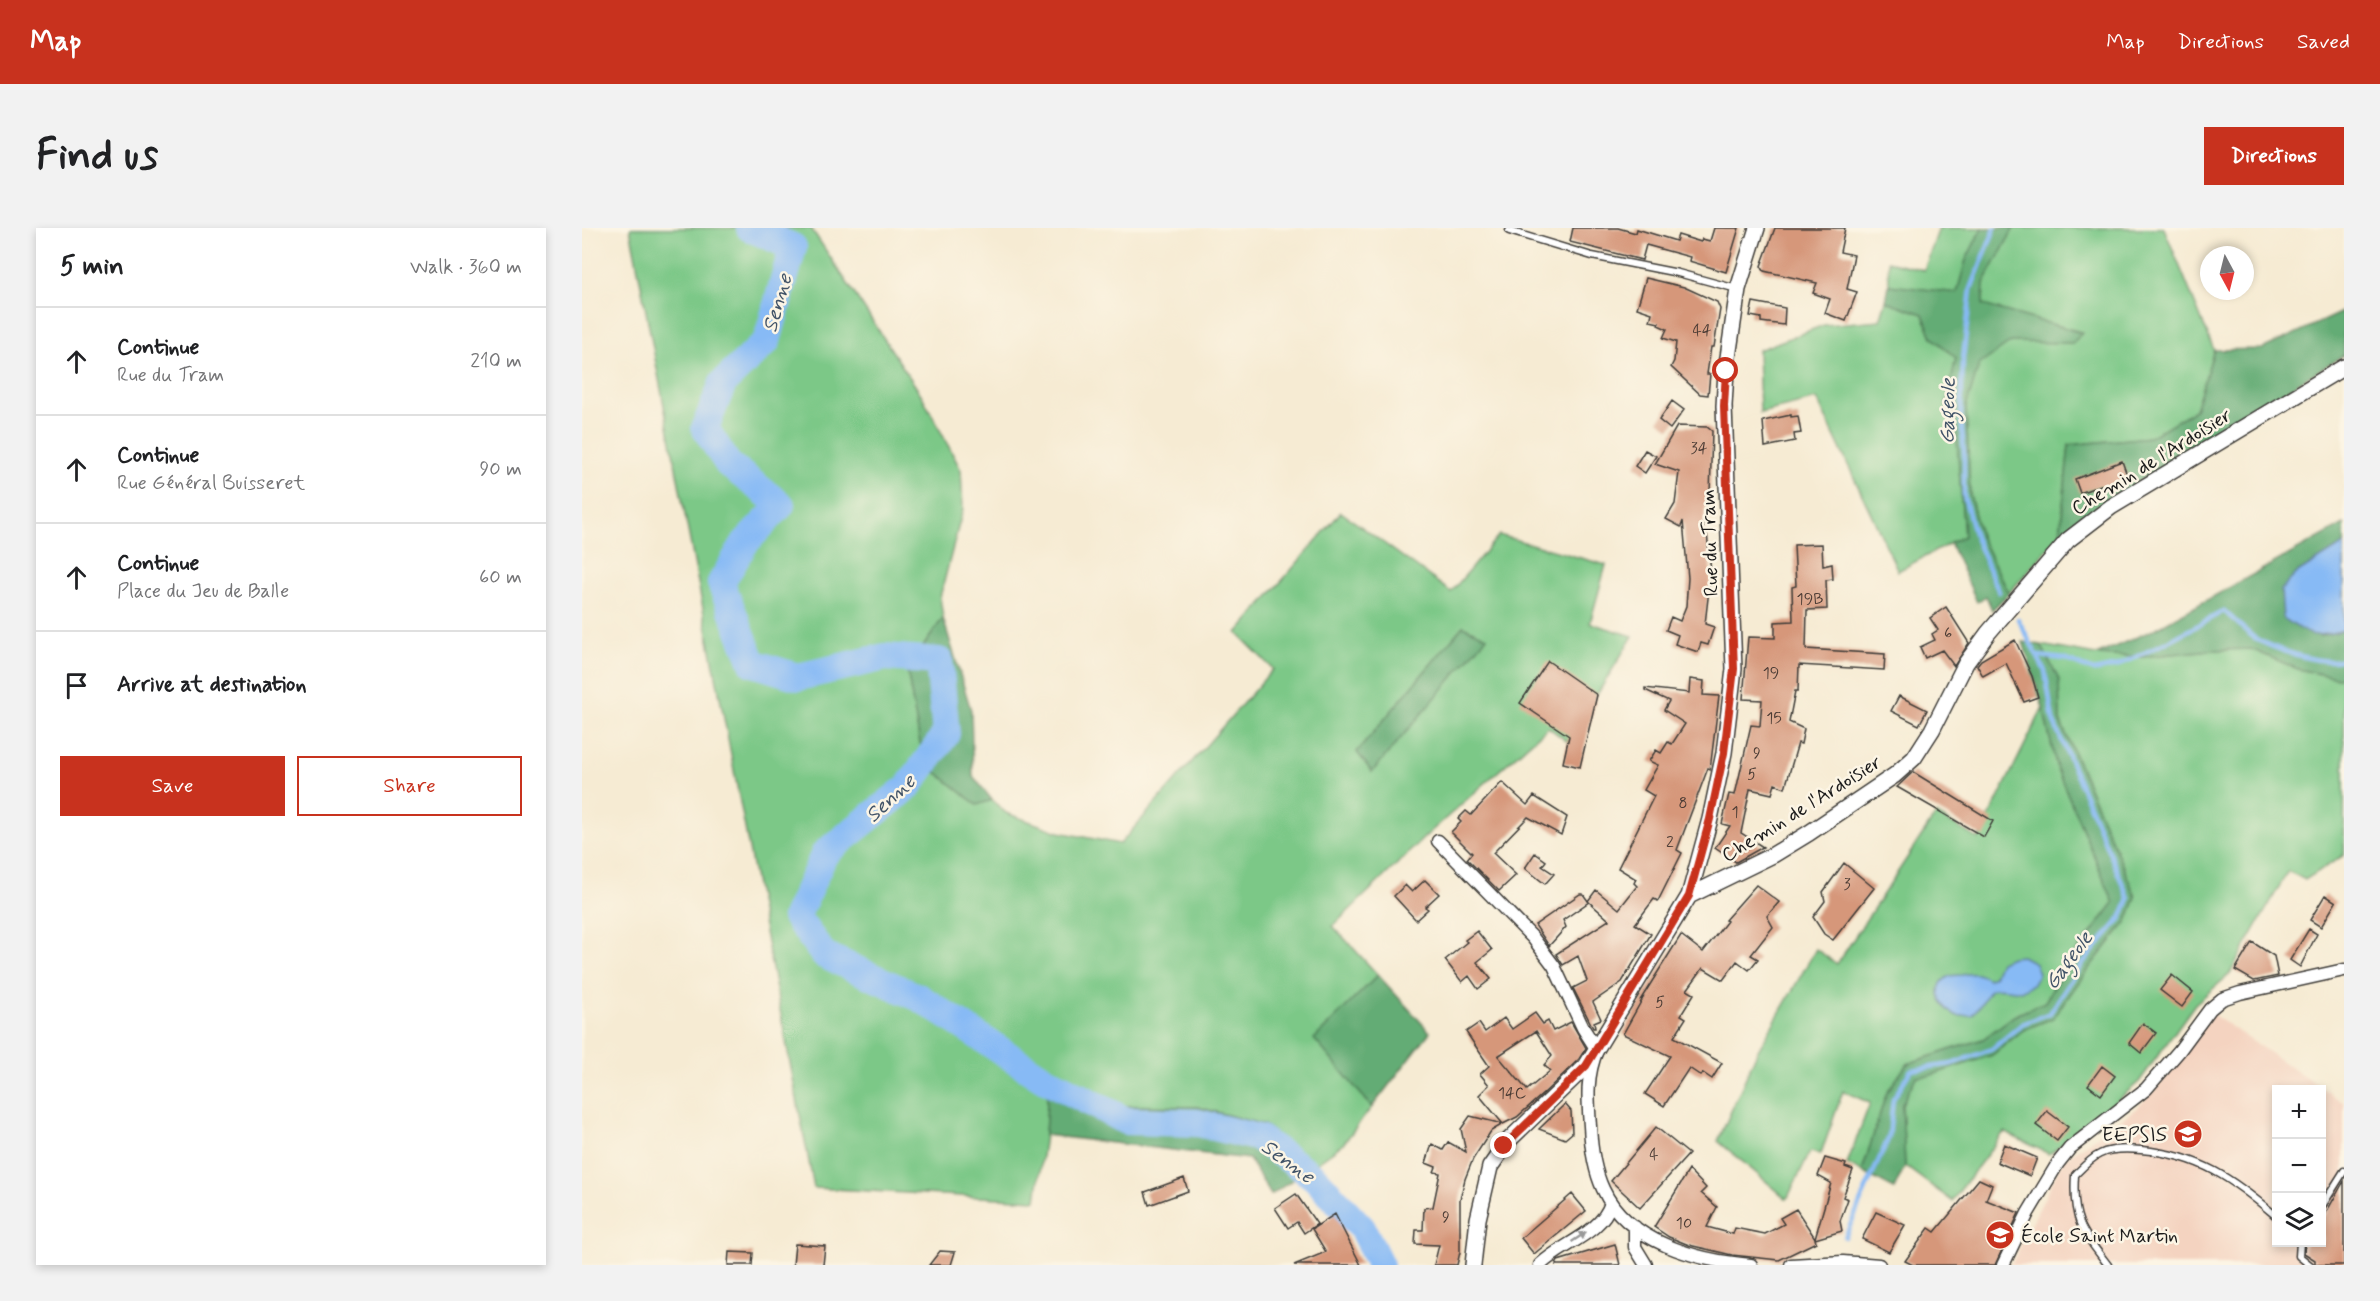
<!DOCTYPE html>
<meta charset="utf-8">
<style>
:root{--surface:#fff;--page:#f2f2f2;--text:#202124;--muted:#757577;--line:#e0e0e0;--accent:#c8321e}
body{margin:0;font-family:Mynerve,sans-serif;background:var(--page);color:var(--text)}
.controls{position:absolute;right:18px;bottom:18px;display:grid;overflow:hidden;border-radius:0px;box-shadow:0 3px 9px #0003}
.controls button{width:54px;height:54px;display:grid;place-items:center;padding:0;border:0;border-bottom:2px solid var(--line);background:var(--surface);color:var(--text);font:30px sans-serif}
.compass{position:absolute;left:1618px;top:18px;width:54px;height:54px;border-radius:50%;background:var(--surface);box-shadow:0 3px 9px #0003;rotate:173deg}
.stop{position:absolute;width:18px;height:18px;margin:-14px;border:4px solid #c8321e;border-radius:50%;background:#fff}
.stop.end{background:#c8321e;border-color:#fff;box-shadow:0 2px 6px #0008}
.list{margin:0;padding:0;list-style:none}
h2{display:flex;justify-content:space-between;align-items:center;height:78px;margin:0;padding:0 24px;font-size:26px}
h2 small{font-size:20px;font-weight:400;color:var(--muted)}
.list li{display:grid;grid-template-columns:39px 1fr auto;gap:18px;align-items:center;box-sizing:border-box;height:108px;padding:0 24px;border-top:2px solid var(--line)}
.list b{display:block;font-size:22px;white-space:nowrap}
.list p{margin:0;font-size:20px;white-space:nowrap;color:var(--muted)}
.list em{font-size:20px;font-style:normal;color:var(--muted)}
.actions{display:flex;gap:12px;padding:18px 24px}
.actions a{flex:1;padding:14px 0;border:2px solid var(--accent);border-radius:0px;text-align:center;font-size:21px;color:var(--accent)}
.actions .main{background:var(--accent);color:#fff}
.icon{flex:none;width:33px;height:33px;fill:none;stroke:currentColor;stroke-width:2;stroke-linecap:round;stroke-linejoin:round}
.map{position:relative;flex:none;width:1762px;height:1037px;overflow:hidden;border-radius:0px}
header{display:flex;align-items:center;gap:36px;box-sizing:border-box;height:84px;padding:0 30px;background:var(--accent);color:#fff}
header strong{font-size:28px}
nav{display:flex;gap:33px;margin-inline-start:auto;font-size:21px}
.intro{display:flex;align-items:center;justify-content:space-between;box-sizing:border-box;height:144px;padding:0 36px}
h1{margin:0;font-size:42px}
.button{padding:15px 27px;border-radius:0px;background:var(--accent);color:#fff;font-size:21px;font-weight:700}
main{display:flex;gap:36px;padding:0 36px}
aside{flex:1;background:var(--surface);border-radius:0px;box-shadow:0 3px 9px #0003}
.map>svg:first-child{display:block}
.built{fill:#f4d3c0;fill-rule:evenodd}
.green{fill:#7bc887;stroke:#4c7252;stroke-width:1.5;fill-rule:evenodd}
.forest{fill:#64ac74;stroke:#406448;stroke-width:1.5}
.water{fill:#87baf5;stroke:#526b88;stroke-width:1.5}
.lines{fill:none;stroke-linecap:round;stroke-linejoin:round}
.stream{stroke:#87baf5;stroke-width:4.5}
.river{stroke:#87baf5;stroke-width:28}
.building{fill:#d6977a;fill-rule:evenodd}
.service-casing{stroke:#3d3b37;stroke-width:9}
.minor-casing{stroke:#3d3b37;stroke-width:15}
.tertiary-casing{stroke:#3d3b37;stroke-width:18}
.service{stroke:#fff;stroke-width:6}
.minor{stroke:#fff;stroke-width:12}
.tertiary{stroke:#fff;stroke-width:15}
.oneway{fill:#999}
.route{stroke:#c8321e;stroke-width:8}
.labels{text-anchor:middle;stroke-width:5;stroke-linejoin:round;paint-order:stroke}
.number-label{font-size:16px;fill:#4a3b34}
.street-label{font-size:20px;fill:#1c1c1c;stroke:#fcf5e5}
.poi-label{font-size:20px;fill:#1c1c1c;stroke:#fcf5e5;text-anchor:end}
.water-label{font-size:21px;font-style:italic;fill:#415368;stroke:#fcf5e5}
</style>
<header>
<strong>Map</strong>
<nav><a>Map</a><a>Directions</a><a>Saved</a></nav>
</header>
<div class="intro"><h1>Find us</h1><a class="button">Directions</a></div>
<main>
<aside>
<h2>5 min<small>Walk · 360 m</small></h2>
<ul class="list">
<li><svg class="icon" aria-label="ahead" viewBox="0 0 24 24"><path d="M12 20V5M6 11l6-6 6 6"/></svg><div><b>Continue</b><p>Rue du Tram</p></div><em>210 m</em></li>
<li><svg class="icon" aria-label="ahead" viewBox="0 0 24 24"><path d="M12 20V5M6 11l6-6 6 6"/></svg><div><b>Continue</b><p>Rue Général Buisseret</p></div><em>90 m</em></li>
<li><svg class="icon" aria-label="ahead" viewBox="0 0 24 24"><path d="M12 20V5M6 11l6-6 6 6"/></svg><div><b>Continue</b><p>Place du Jeu de Balle</p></div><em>60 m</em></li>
<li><svg class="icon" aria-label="arrive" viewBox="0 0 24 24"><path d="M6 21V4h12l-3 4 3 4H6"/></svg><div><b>Arrive at destination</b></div></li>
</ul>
<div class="actions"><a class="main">Save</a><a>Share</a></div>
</aside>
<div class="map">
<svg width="1762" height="1037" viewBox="0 0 1762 1037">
<rect width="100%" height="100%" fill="#fcf5e5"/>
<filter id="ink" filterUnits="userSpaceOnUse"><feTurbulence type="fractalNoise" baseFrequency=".0167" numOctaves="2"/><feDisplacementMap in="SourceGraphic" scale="12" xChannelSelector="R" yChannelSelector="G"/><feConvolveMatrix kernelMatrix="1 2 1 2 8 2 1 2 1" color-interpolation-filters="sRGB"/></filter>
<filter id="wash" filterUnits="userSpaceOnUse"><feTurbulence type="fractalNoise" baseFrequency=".008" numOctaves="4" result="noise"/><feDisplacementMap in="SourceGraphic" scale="24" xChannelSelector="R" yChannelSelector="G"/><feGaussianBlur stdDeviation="1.35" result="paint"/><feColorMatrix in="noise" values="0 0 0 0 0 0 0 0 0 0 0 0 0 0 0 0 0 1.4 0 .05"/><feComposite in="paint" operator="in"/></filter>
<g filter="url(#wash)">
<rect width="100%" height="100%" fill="#f6ebd3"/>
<!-- built -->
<path class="built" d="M1627,784L1762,875V1037H1429L1481,932L1555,880L1586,847ZM1694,862H1740V1014H1694Z"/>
<!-- green -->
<path class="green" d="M48,0H229L340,168L379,242L381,281L358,369L361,390L325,442L338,515L353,543L395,577L410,572L424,585L477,604L538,616L691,441L655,405L759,284L869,364L917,307L1024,337L1008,395L1051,408L986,514L966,499L845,607L751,698L796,747L733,811L790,879L761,916L733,936L682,897L615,879L537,878L468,840L463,907L454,972L232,960ZM881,398L905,409L790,543L775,524Z
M1357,0H1400L1384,32L1375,65L1307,57L1306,33L1342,42Z
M1432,0H1582L1632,122L1613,182L1568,209L1487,217L1478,307L1427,365L1398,308L1388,267L1384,179L1396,137L1429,114L1491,115L1499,104L1400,77L1402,55Z
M1304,73L1341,86L1350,109L1374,130L1364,179L1374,197L1382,308L1316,343L1235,171L1178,185L1176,122L1242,97L1298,92Z
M1459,417L1514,427L1560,429L1629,422L1669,421L1716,441L1756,450L1762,447V627L1723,652L1706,643L1647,747L1613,776L1557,854L1509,895L1467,926L1422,904L1370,973L1323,938L1320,876L1334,849L1346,848L1410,827L1441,802L1471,790L1507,740L1545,693L1554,669L1478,492L1477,452Z
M1461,480L1475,541L1532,675L1484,738L1463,774L1432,788L1401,811L1325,836L1304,867L1280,944L1265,936L1288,875L1261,863L1239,926L1228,924L1205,971L1136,913L1174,826L1234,721L1255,736L1354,586L1396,611Z"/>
<!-- forest -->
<path class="forest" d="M1400,0H1432L1402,55L1401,77L1500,105L1491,115L1429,114L1397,137L1384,179L1388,267L1398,308L1427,365L1410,382L1404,368L1395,374L1368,315L1382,308L1374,197L1364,179L1374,130L1350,109L1341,86L1304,73L1307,57L1375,65L1384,32Z
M1762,83V127L1517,278L1478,307L1487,217L1568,209L1613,182L1632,122L1680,121Z
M1762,296V316L1714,346L1738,408L1762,402V447L1757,450L1716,441L1669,421L1629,422L1560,429L1514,427L1571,402Z
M361,390L389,482L391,548L410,572L395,577L353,543L338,515L325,442Z
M881,398L905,409L790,544L775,524Z
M1441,414L1459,417L1477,452L1478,493L1554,669L1545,693L1507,740L1471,790L1441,802L1410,827L1346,848L1334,849L1320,876L1323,938L1312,961L1280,944L1304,866L1325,836L1401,811L1432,788L1463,774L1484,738L1532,675L1475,541L1461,480Z
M796,747L848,804L790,879L732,811Z
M467,839L537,878L615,879L682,897L733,936L689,967L667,931L463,907Z"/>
<!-- water -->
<path class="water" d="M1762,316V402C1730,411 1728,408 1701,390L1699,362L1714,346Z
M1440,728L1453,735L1457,745L1451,756L1439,763C1396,756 1415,761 1390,787C1386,787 1380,788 1376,788C1360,784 1348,759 1366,749C1369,747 1376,747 1380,747C1390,745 1398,745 1406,751L1412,748L1418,734L1429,729Z"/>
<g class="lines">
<!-- stream -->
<path class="stream" d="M1413,0L1389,61L1381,131L1379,188L1382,225V268L1393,309L1417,364
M1456,428L1483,431L1512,443L1535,438L1587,413L1642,383C1651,391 1660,400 1670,408C1685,420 1746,440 1762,430
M1263,1009L1307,909L1311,871L1329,842L1370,836L1410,821L1440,796L1468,785L1500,736L1539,690L1547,671L1471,492L1463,443L1436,391"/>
<!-- river -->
<path class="river" d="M168,0L211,19L185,113L141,155L123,200L146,236L199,277L163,315L139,355L171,435L216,449L303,429L357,433L364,506L326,559L243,625L214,689L242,727L338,770L458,848L544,893L616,895L677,910L732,949L780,1000L798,1037"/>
</g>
<g id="blocks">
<!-- building -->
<path class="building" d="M991,0H1036L1054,5L1055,1L1094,13L1096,7L1119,14L1120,11L1128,13L1132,0H1157L1144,44L1107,33L1108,29L1064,17L1060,32L988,14Z
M1193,0H1263L1258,24L1272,27L1265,61L1275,64L1264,93L1243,85L1248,71L1231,65L1235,55L1182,43L1179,38Z
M1064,50L1102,59L1135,74L1138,81L1132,119H1129L1125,146H1128L1126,167L1118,166L1089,139L1092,133L1094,114L1081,110L1085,101L1076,97L1077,95L1068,93L1070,85L1055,80Z
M1171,74L1203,80L1202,97L1179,94V90L1168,88Z
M1090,173L1102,182L1088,201L1077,192Z
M1209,187V189L1216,188L1219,205L1212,206L1213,213L1183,219L1181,193Z
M1095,198L1125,199L1130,203L1128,266L1125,265L1121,303L1125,305L1129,344L1123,396L1132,399L1126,417L1119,415L1116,424L1093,416L1096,407L1084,402L1089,389L1098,393L1104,378L1106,350L1101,293L1099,299L1084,291L1093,276L1097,244L1073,236Z
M1063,222L1074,228L1063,245L1053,238Z
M1540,233L1546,250L1521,260L1519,257L1498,265L1493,251Z
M1240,316L1241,338L1250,336L1251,351L1244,352L1245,381L1225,382L1224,421L1303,426L1302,442L1217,437L1216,463H1213L1207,494L1222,501L1219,516L1216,515L1203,560L1193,556L1190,566L1168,561L1159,605L1181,619L1154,634L1133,620L1148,598L1140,596L1147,566L1153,567L1169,497L1178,498L1180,472L1161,471L1166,409L1193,410V394L1211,393L1210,359L1214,358L1212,317Z
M1364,379L1387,415L1372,438L1360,422L1343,430L1338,419L1353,412L1350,406L1356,402L1348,390Z
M1433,412L1450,448L1456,469L1442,474L1424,435L1401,448L1395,437L1399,432Z
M966,433L1015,467L998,539L981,535L987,508L938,475Z
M1108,451L1122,453L1121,467L1137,468L1128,542L1126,540L1095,622L1100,625L1076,673L1072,671L1053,696L1069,706L1040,754L1011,774L1019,791L1012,794L1013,800H1011L991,760L1005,753L996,728L981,737L974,726L1027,692L1007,674L981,692L984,699L967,718L953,697L998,666H1001L1006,673L1014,662L1037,681L1055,658L1052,655L1054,651L1036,640L1072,568L1062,562L1076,537L1067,533L1074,522L1079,525L1086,514L1090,516L1103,496L1082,482L1087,473L1063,462V460L1107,465Z
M1317,468L1345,482L1337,497L1309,483Z
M1331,544L1411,593L1402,609L1315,559Z
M920,554L945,577L952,568L985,589L979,607L946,589L911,625L934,647L917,663L885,631L890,625L869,604L879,594L876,591L884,583L889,587Z
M953,625L964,633L960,638L972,646L963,656L943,640Z
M1262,635L1292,660L1251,712L1242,706L1231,689L1243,673L1241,664Z
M843,652L857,666L843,679L846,681L834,692L812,668L823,657L830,664Z
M1174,657L1197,674L1185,688L1191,699L1169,727L1176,731L1167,742L1155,733L1141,752L1121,740L1105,762L1112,766L1099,787L1104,790L1092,809L1140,835L1130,851L1121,845L1119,848L1107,840L1082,878L1063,866L1088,828L1041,806L1061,770L1059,771L1099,707L1121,724L1145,693L1143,692Z
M1743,667L1754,674L1739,699L1728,692Z
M1727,701L1735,706L1718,739L1708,732Z
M895,703L910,722L895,734L909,751L896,761L887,748L880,754L863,732L885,714L883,712Z
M1670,714L1692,728L1696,748L1672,753L1653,742Z
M1590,747L1611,764L1600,779L1578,762Z
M953,785L961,796L966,793L971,803L989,794L1004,820L997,831L962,865L935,889L921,896L897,867L907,857L898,846L907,838L884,804L897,795L903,804L922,790L930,801ZM954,803L970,828L962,837L968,843L945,862L916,828Z
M1561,795L1574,805L1559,825L1547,815Z
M1520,838L1533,848L1519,867L1506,857Z
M983,876L989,883L990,905L983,911L957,901Z
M1465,883L1486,899L1475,913L1454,897Z
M888,888L921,896L909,903L891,931L883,951L878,971V1024L875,1037H852L857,1017L833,1016L834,1002H841L842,980L851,979L858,945L852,944L854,939L844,935L850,916L861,922L866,914L884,924L879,901Z
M1074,899L1107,926L1058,980L1029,953Z
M1422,916L1455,930L1448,948L1415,934Z
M1243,930L1264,936L1263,939L1271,942L1261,969L1266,971L1258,993L1260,1003L1233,1011L1234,1014L1197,1032L1150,1027L1107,1017L1087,1009L1072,999L1107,942L1124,960L1119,965L1135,979L1125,999L1151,1006L1153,1000L1183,1006L1202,996L1198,990L1214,981L1233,1010L1249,955L1236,948Z
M602,950L606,963L567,977L563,964Z
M1397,951L1410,957L1404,972L1437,985L1413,1037H1331L1323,1033L1347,1000L1353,1004Z
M1762,953V1037H1733V1032L1722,1025L1723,1017L1725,1014H1740V992Z
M714,966L735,996L722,1005L715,994L706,1000L693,980Z
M990,966L1004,983L952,1026L939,1010Z
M1294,984L1323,997L1307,1024L1280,1011Z
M753,986L779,1037H712L744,1024L730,1001Z
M213,1016L243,1018L241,1037H211Z
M1033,1016L1038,1037H974L976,1033Z
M358,1023L373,1024L369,1037H347Z
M147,1024L171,1025L170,1037H146Z"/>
</g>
</g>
<g filter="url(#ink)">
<use href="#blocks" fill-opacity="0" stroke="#3d3b37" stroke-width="1.5"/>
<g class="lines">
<!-- service casing -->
<g class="service-casing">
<path id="service" d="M927,3L1010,28L1096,45L1155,61
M1740,978L1762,943
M1718,1014L1717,1028L1728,1037
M1526,1037C1499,1002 1490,992 1493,947C1500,940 1509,930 1518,926C1530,920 1547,921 1559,922C1618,927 1651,951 1694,988"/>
</g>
<!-- minor casing -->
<g class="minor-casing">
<path id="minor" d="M856,613L951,710L972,738L1001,800L1015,822C1004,848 1006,871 1008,898C1009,919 1012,942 1021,961C1045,1014 1116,1033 1169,1037
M1053,999V1019L1064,1037
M958,1037C979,1016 1019,1006 1029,975
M1209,1037L1261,1034L1297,1037
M1421,1037L1446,985L1476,935L1488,920L1564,861L1597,823L1628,781L1640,771L1658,765L1762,742"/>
</g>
<!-- tertiary casing -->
<g class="tertiary-casing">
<path id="tertiary" d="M1107,668L1191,627L1227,605L1313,547L1332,530L1350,502L1384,435L1406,405L1486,312L1529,279L1762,139
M891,1037L896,991L908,939L927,912L1004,838L1107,668L1128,591L1142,525L1152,441L1142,178L1144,143L1156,61L1175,0"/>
</g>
<!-- service -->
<use href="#service" class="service"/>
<!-- minor -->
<use href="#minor" class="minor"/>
<!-- tertiary -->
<use href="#tertiary" class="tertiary"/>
</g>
<!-- one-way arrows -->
<defs><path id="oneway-solid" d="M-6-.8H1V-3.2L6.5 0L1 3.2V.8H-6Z" transform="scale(1.5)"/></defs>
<use class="oneway" href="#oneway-solid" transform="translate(997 1009) rotate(-34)"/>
</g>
<g class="lines" filter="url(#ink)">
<!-- route -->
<path class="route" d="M922,918L1004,838L1107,668L1128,591L1142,525L1152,441L1142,178L1144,143"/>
</g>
<!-- icons -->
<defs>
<g id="school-disc" transform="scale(1.5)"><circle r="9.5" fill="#c8321e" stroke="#fcf5e5"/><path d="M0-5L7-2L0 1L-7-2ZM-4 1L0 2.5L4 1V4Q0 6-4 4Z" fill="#fff"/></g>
</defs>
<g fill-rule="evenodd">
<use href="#school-disc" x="1606" y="906"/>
<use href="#school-disc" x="1418" y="1007"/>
</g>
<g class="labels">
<!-- number labels -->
<g class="number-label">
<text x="1120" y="107">44</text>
<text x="1117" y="225">34</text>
<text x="1228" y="376">19B</text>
<text x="1366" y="410">6</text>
<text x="1189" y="450">19</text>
<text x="1192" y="495">15</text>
<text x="1175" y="530">9</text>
<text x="1170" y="551">5</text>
<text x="1101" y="580">8</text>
<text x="1153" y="589">1</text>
<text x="1088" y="619">2</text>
<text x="1265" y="661">3</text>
<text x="1078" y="779">5</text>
<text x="930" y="870">14C</text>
<text x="1072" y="931">4</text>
<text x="864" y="994">9</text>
<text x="1102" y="1000">10</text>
</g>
<!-- street labels -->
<g class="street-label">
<text transform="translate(1569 233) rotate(-32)" y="7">Chemin de l'Ardoisier</text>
<text transform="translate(1127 315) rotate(-92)" y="7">Rue du Tram</text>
<text transform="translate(1219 580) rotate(-32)" y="7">Chemin de l'Ardoisier</text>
</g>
<!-- poi labels -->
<g class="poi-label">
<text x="1585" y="913">EEPSIS</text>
<text x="1439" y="1014" text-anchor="start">École Saint Martin</text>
</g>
<!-- water labels -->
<g class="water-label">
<text transform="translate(195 75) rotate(-74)" y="7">Senne</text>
<text transform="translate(1365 183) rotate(-89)" y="7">Gageole</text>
<text transform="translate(308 570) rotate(-43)" y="7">Senne</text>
<text transform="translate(1486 732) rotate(-54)" y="7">Gageole</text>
<text transform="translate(706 933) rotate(36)" y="7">Senne</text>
</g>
</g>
</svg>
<div class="controls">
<button>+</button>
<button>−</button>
<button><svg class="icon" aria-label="layers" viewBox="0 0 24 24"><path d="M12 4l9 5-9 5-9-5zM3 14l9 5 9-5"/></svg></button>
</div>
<svg class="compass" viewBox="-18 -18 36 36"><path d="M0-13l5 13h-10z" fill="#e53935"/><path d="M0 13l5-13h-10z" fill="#757577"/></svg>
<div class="stop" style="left:1144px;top:143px"></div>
<div class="stop end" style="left:922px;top:918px"></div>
</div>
</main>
